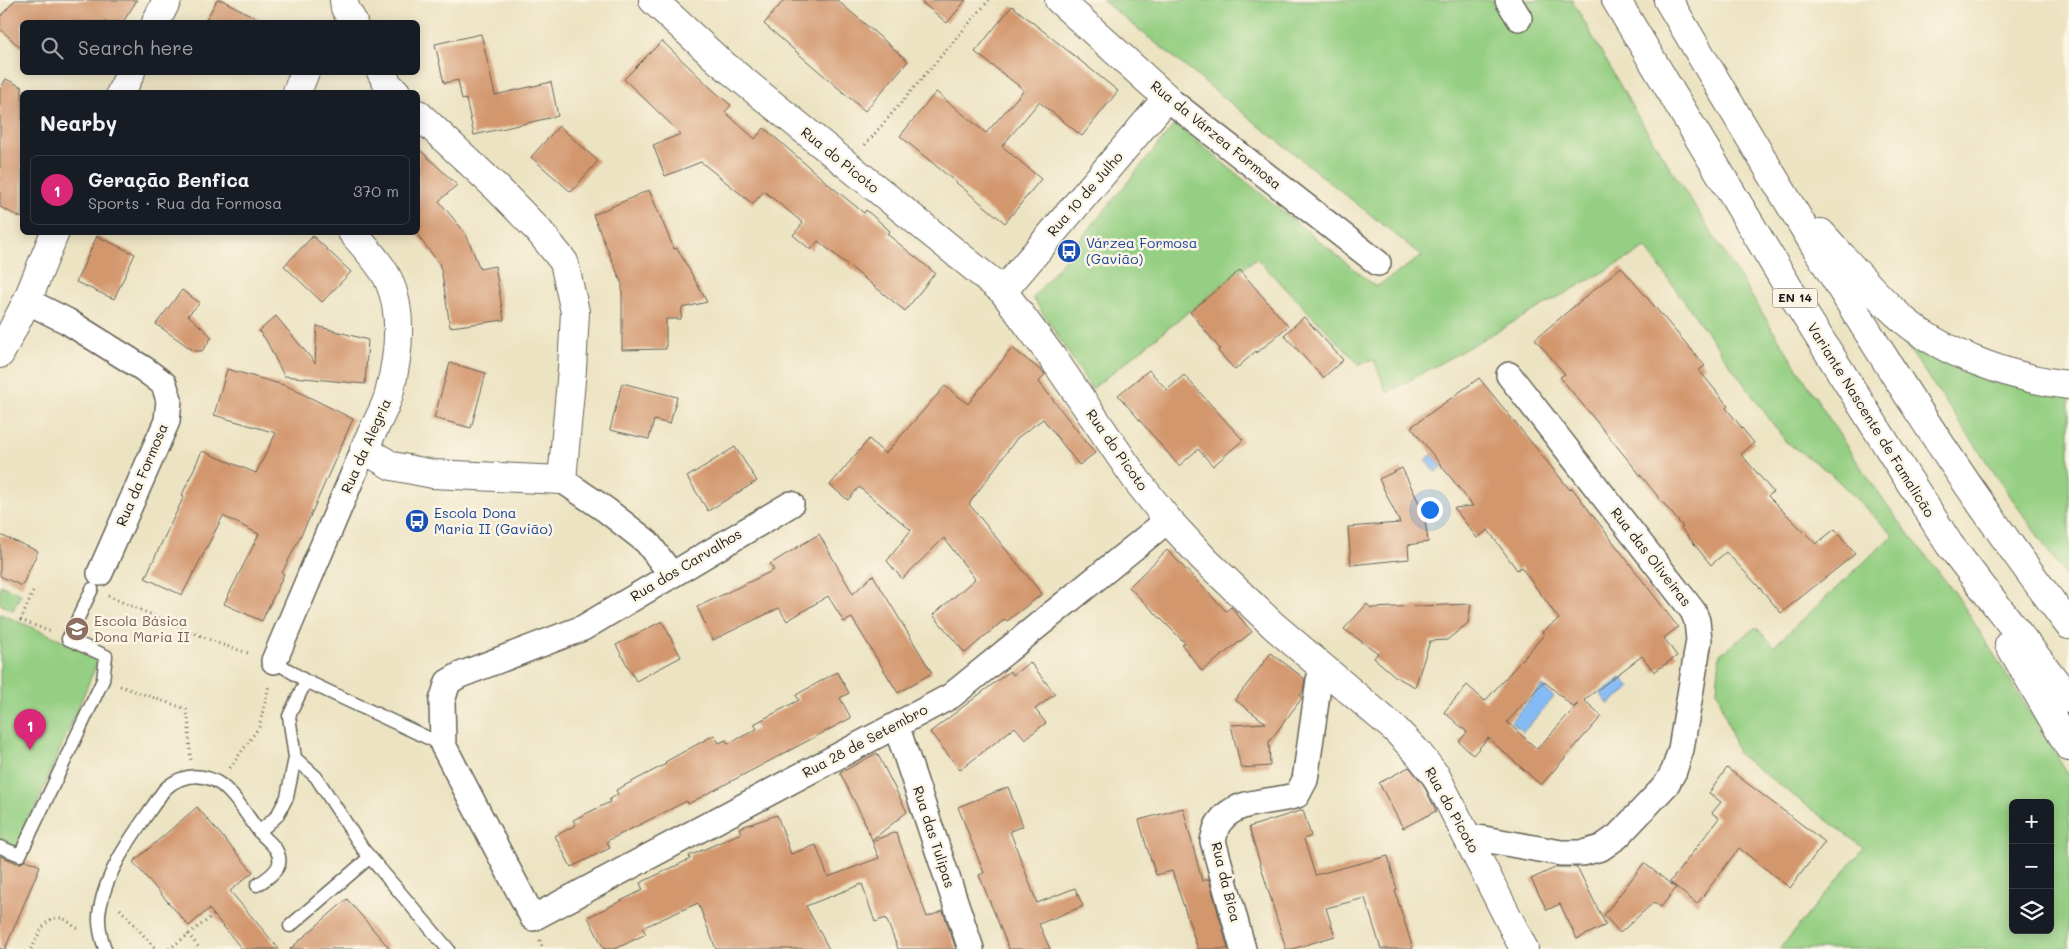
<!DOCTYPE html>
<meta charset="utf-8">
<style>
:root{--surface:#171b24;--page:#242831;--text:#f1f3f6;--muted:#9ea1a6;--line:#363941;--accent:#db2777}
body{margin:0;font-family:Mali,sans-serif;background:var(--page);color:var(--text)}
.controls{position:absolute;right:15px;bottom:15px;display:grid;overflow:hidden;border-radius:8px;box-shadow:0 2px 12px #0003}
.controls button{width:45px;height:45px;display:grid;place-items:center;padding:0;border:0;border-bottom:1px solid var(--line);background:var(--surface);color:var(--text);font:25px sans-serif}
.you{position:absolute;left:1429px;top:509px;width:18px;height:18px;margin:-12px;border:4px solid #fff;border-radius:50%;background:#1a73e8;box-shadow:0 0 0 8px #1a73e833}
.badge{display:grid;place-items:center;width:32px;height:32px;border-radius:50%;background:var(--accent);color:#fff;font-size:16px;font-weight:700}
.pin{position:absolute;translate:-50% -41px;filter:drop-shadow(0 1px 2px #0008)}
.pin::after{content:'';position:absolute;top:26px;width:18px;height:15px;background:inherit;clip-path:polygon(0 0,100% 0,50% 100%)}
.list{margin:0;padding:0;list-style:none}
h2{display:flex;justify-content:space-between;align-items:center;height:65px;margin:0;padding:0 20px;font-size:21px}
h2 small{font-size:16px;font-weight:400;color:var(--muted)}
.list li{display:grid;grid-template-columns:32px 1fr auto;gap:15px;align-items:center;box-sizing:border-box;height:70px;margin:0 10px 10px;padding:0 10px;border:1px solid var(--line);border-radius:8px}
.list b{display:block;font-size:19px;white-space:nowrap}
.list p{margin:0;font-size:16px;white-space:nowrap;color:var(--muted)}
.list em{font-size:16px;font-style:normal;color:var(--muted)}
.icon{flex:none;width:28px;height:28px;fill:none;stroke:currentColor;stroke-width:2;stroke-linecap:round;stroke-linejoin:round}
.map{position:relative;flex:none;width:2069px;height:949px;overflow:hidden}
.search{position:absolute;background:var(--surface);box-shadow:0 2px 12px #0003;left:20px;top:20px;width:400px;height:55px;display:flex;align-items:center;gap:12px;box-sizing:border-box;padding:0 18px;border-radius:8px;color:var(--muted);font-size:19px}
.panel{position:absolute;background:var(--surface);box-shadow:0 2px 12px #0003;left:20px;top:90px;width:400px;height:145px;border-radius:8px}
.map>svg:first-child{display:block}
.green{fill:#95cf83;stroke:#587650;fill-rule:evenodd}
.water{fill:#85bbf4;stroke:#506c88}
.building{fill:#d3976e;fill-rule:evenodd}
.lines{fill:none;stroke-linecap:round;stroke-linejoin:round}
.lane-casing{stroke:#656256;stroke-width:15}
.street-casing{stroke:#656256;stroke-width:28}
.secondary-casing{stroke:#656256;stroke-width:30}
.highway-casing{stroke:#656256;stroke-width:30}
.path{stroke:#656256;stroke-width:3;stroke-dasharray:1 4;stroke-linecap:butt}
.lane{stroke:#fff;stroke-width:12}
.street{stroke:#fff;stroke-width:25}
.secondary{stroke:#fff;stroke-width:28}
.highway{stroke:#fff;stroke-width:28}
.labels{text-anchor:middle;stroke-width:5;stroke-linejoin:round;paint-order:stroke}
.shield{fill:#fcf5e5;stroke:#5f5d58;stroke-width:1}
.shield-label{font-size:12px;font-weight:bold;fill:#1c1c1c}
.street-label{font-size:14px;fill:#1c1c1c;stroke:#fcf5e5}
.transit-label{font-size:14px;fill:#164399;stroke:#fcf5e5;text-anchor:start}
.education-label{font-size:14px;fill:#785e54;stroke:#fcf5e5;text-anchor:start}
</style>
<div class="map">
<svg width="2069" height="949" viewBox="0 0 2069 949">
<rect width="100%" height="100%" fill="#fcf5e5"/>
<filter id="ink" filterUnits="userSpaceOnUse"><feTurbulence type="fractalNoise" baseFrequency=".02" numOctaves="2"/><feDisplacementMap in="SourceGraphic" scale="10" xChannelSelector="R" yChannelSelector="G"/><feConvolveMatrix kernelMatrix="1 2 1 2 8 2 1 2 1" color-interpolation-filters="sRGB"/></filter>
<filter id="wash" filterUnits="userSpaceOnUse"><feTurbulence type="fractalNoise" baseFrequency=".0096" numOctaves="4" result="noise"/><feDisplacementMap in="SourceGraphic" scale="20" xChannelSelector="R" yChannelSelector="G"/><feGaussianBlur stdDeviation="1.12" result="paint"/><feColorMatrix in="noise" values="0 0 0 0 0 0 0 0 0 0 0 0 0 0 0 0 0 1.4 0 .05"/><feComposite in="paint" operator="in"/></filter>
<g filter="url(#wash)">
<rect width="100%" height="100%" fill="#ece3c2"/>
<!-- green -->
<path class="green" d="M1102,0H1572L1638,117L1851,453L1900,523L1956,594L2069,775V949H1779L1864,848L1738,754L1717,690L1720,654L1756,627L1774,646L1893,535L1829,472L1786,442L1646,248L1387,393L1374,360L1359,364L1256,258L1092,389L1033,298L1175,124L1376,287L1422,256ZM2013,803H2050V930H2013Z
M1893,326L2069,395V581Z
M0,585L21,594L13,610L0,604Z
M0,614L100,656L17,851L0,843Z"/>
<!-- water -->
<path class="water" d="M1452,442L1460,454L1435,472L1426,459Z
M1622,677L1630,688L1608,704L1600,693Z
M1542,686L1554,697L1523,732L1511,721Z"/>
<g id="blocks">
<!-- building -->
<path class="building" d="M15,0H137L123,22H22V49L0,29V17Z
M217,0H222L264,22H205Z
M784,0H837L908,61L865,111L764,24Z
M919,0H966L947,23Z
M1012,6L1118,91L1082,136L1039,102L1002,146L1041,179L1005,223L900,136L936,92L986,133L1024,90L975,52Z
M481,34L495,95L551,82L558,116L474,135L466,99L462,100L458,80L444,83L435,44Z
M662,41L714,91L731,105L725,112L755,139L764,128L832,187L864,213L866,210L890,231L887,234L935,273L905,311L818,241L811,250L793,235L803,223L764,191L753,204L701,162L665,176L653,145L681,134L624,79Z
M6,79L22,87V218L0,207V89Z
M559,126L598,161L571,192L531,157Z
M418,148L457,185L439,201L466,234L480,269L495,266L504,320L450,327L442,274L439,263L418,236Z
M649,190L674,249L677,248L707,302L682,308L681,319H666V349L622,350V284L593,215Z
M97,236L135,254L114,299L76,282Z
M313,236L351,272L322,302L284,266Z
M1621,267L1705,366L1699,370L1728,406L1726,408L1754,443L1741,454L1773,492L1768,496L1816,544L1835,529L1855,554L1781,613L1760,588L1726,552L1711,565L1681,528L1683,527L1560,377L1565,374L1535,339Z
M1240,270L1288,326L1257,353L1256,351L1235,370L1218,351L1220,349L1190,312Z
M182,290L200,303L188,315L212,337L202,351H194L156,324Z
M276,316L315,363L317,326L368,340L365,384L284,376L266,340L259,331Z
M1304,317L1343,360L1323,378L1284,335Z
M1012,348L1043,372L1045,374L1039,382L1095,453L1079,465L1043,419L1017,438L969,504L1042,594L1007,621L1005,619L965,653L933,615L975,579L944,538L902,579L887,561L911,530L859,487L848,500L830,485L869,439L885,454L945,386L968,404Z
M450,363L486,373L471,428L434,418Z
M227,369L287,386L353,419L309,519L282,573L284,574L262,621L224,604L259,534L223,516L182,595L145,578L184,496L182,495L202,451L256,473L276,433L214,415Z
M1149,370L1167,390L1184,375L1243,440L1213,466L1198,449L1179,466L1118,395Z
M1479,378L1570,490L1572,488L1678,627L1664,638L1677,656L1654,672L1642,656L1584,700L1602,716L1541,785L1488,738L1473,755L1459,742L1467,732L1444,712L1467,685L1485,701L1544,635L1542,632L1559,619L1521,567L1517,570L1488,530L1477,538L1454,508L1473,506L1411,427ZM1544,681L1573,707L1578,704L1537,749L1507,722Z
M622,383L677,397L670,424L654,420L649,439L610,430Z
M735,447L757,481L708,511L687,477Z
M1402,468L1424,513L1428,542L1408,545L1409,559L1351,565L1348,527L1400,523L1379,479Z
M819,534L853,594L873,575L932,673L898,693L852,618L844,622L828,596L787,621L779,608L713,640L697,607L774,570L770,564Z
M0,535L38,551L22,586L0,576Z
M1167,550L1226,611L1231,607L1252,632L1202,671L1182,645L1185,643L1129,587Z
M1367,604L1371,608L1471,604L1468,623L1447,640L1430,641L1415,687L1396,677L1374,658L1378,653L1344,629Z
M662,621L681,657L636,681L616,645Z
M1271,653L1305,679L1303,691L1300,695L1302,698L1269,742L1270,766L1241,768L1231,725L1266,723L1235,700Z
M1030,662L1055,694L1035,709L1046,723L1025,739L1015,727L960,770L930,732L1010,671L1013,675Z
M837,672L849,693L840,698L851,718L688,804L687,801L607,841L610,848L571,867L555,836L576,825L573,820L610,802L609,800L618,794L616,790L666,764L665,762L714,735L719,743L726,740L728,744L757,729L754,724L799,700L796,695Z
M877,753L907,812L872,840L863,818L840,773Z
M1409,767L1423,784L1436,811L1403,828L1379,783Z
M1727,768L1825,842L1790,888L1739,848L1697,904L1670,882L1719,818L1712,813L1721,802L1709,793Z
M1008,787L1023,826L1010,831L1037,903L1075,888L1083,906L1039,924L1050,949H1009L979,875L984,873L958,807Z
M197,807L253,872L230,891L279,949H242L209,909L189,926L133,862Z
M1183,808L1202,881L1209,879L1228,949H1198L1172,871L1156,875L1147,848L1139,820Z
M1303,810L1311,836L1304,839L1315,875L1388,856L1397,890L1395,891L1413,949H1381L1365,898L1326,908L1335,936L1292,949H1286L1249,827Z
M777,815L791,854L816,845L828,877L879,858L872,841L896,832L927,917L943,911L956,949H898L886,918L875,922L862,884L806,906L829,949H716L698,903L642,928L646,934L615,949H604L588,917L643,890L640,883L690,859L689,856L741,833L739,828Z
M0,856L17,863H21L26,860L40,866L5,949H0Z
M1644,863L1676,888L1661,907L1654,902L1620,933L1604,915Z
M1557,867H1577L1606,925L1577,939L1560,904L1547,910L1531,879Z
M347,899L390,949H290Z"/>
</g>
</g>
<g filter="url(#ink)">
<use href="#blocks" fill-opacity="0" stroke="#656256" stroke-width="1"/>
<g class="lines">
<!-- lane casing -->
<g class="lane-casing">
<path id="lane" d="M274,661L306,681L443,745
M295,758L316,777L363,849L448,949
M259,832L277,816L287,797L295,758L289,716L306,681
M0,847L20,855L103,680L106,656L68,639L92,589
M290,926L370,857
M105,949C100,935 97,922 100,908C108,864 140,826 164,790C183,772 210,771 229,792C240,803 248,817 257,829C265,840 282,848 279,864C276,873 265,880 257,885"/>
</g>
<!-- street casing -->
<g class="street-casing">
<path id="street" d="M1508,0L1519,18
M1167,98L1378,263
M27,301L67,321L144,369L164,384L169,400L167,421L100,573
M562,480L606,510L647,542L671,574
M791,504L583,628L460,675L448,682L442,701L443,745L533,918L951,696L1168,520
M274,661L364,449
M896,725L971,949
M1467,836L1561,853H1583L1601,848L1618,836L1666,785L1674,771L1681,749L1699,640L1697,621L1693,611L1509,375
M1243,949L1213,841C1215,835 1215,828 1219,823C1236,798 1271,804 1297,795L1305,780L1319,680L1326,670"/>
</g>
<!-- secondary casing -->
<g class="secondary-casing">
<path id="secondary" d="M344,0L345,8L353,22
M653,0L719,61L1003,291L1055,361L1138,482L1168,520L1204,559L1274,626L1395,729L1418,753L1436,776L1524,949
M156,22L167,0
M381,72L389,86L396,92
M121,92L131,72
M297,92L305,72
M352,232C364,247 381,263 389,281C404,315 398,359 389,394C384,412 372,431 364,449L392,466L433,474L562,480L572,369L575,312L564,262L539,231L497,188L418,114
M1003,291L1167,98L1059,0
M0,354L27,301L55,232"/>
</g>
<!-- highway casing -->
<g class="highway-casing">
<path id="highway" d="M1616,0L1800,307L1949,544L2069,699
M1668,0C1795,213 1918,428 2069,625
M1821,233C1848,262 1874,295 1905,321C1946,355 2016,379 2069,385
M2009,644L2069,747"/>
</g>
<!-- path -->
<path class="path" d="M865,145L989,0
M33,592L21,620L51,632
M108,596L220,644L251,654
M120,686L186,709C191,725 188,743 191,760
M230,768L259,727L269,685
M120,909L156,949
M188,934L200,949
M540,940L543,949
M31,949C38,939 43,916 60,918C67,918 72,927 80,929
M169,949L214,915"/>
<!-- lane -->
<use href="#lane" class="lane"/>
<!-- street -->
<use href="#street" class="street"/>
<!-- secondary -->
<use href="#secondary" class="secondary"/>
<!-- highway -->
<use href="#highway" class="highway"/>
</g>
</g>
<!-- icons -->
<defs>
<g id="bus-disc" transform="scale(1.25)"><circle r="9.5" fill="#1a4fb4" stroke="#fcf5e5"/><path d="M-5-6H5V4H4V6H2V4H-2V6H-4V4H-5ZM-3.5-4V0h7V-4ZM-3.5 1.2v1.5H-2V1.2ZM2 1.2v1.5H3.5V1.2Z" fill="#fff"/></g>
<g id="school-disc" transform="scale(1.25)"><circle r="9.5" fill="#8d6e63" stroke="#fcf5e5"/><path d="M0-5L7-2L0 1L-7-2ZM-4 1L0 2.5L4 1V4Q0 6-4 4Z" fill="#fff"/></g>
</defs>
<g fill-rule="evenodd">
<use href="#bus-disc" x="1069" y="251"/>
<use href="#bus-disc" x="417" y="521"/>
<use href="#school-disc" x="77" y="629"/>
</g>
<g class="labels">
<!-- shield labels -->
<rect class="shield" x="1772.5" y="288.5" width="45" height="19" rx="4"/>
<g class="shield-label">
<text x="1795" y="302">EN 14</text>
</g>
<!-- street labels -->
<g class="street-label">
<text transform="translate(1216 135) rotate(39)" y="5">Rua da Várzea Formosa</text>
<text transform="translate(840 160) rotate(39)" y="5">Rua do Picoto</text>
<text transform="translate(1085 194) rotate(-49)" y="5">Rua 10 de Julho</text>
<text transform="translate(1871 420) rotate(58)" y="5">Variante Nascente de Famalicão</text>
<text transform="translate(366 446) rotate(-66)" y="5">Rua da Alegria</text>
<text transform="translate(1117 450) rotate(55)" y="5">Rua do Picoto</text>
<text transform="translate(142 475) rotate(-67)" y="5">Rua da Formosa</text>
<text transform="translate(1651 557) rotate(52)" y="5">Rua das Oliveiras</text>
<text transform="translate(686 565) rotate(-31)" y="5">Rua dos Carvalhos</text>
<text transform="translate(865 741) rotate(-28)" y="5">Rua 28 de Setembro</text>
<text transform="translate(1452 810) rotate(61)" y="5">Rua do Picoto</text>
<text transform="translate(934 837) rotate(72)" y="5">Rua das Tulipas</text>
<text transform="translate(1226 882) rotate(76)" y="5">Rua da Bica</text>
</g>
<!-- transit labels -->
<g class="transit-label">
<text x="1086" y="248">Várzea Formosa<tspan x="1086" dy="16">(Gavião)</tspan></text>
<text x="434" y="518">Escola Dona<tspan x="434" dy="16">Maria II (Gavião)</tspan></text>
</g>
<!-- education labels -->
<g class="education-label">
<text x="94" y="626">Escola Básica<tspan x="94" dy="16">Dona Maria II</tspan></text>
</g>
</g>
</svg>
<div class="controls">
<button>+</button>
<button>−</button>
<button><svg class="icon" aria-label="layers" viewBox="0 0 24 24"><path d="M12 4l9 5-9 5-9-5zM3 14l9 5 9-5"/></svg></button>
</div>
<div class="you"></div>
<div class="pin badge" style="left:30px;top:750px">1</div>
<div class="search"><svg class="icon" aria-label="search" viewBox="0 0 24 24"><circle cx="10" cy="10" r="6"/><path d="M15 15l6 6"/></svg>Search here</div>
<section class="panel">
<h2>Nearby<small></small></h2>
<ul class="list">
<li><span class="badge">1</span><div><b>Geração Benfica</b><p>Sports · Rua da Formosa</p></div><em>370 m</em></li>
</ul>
</section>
</div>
